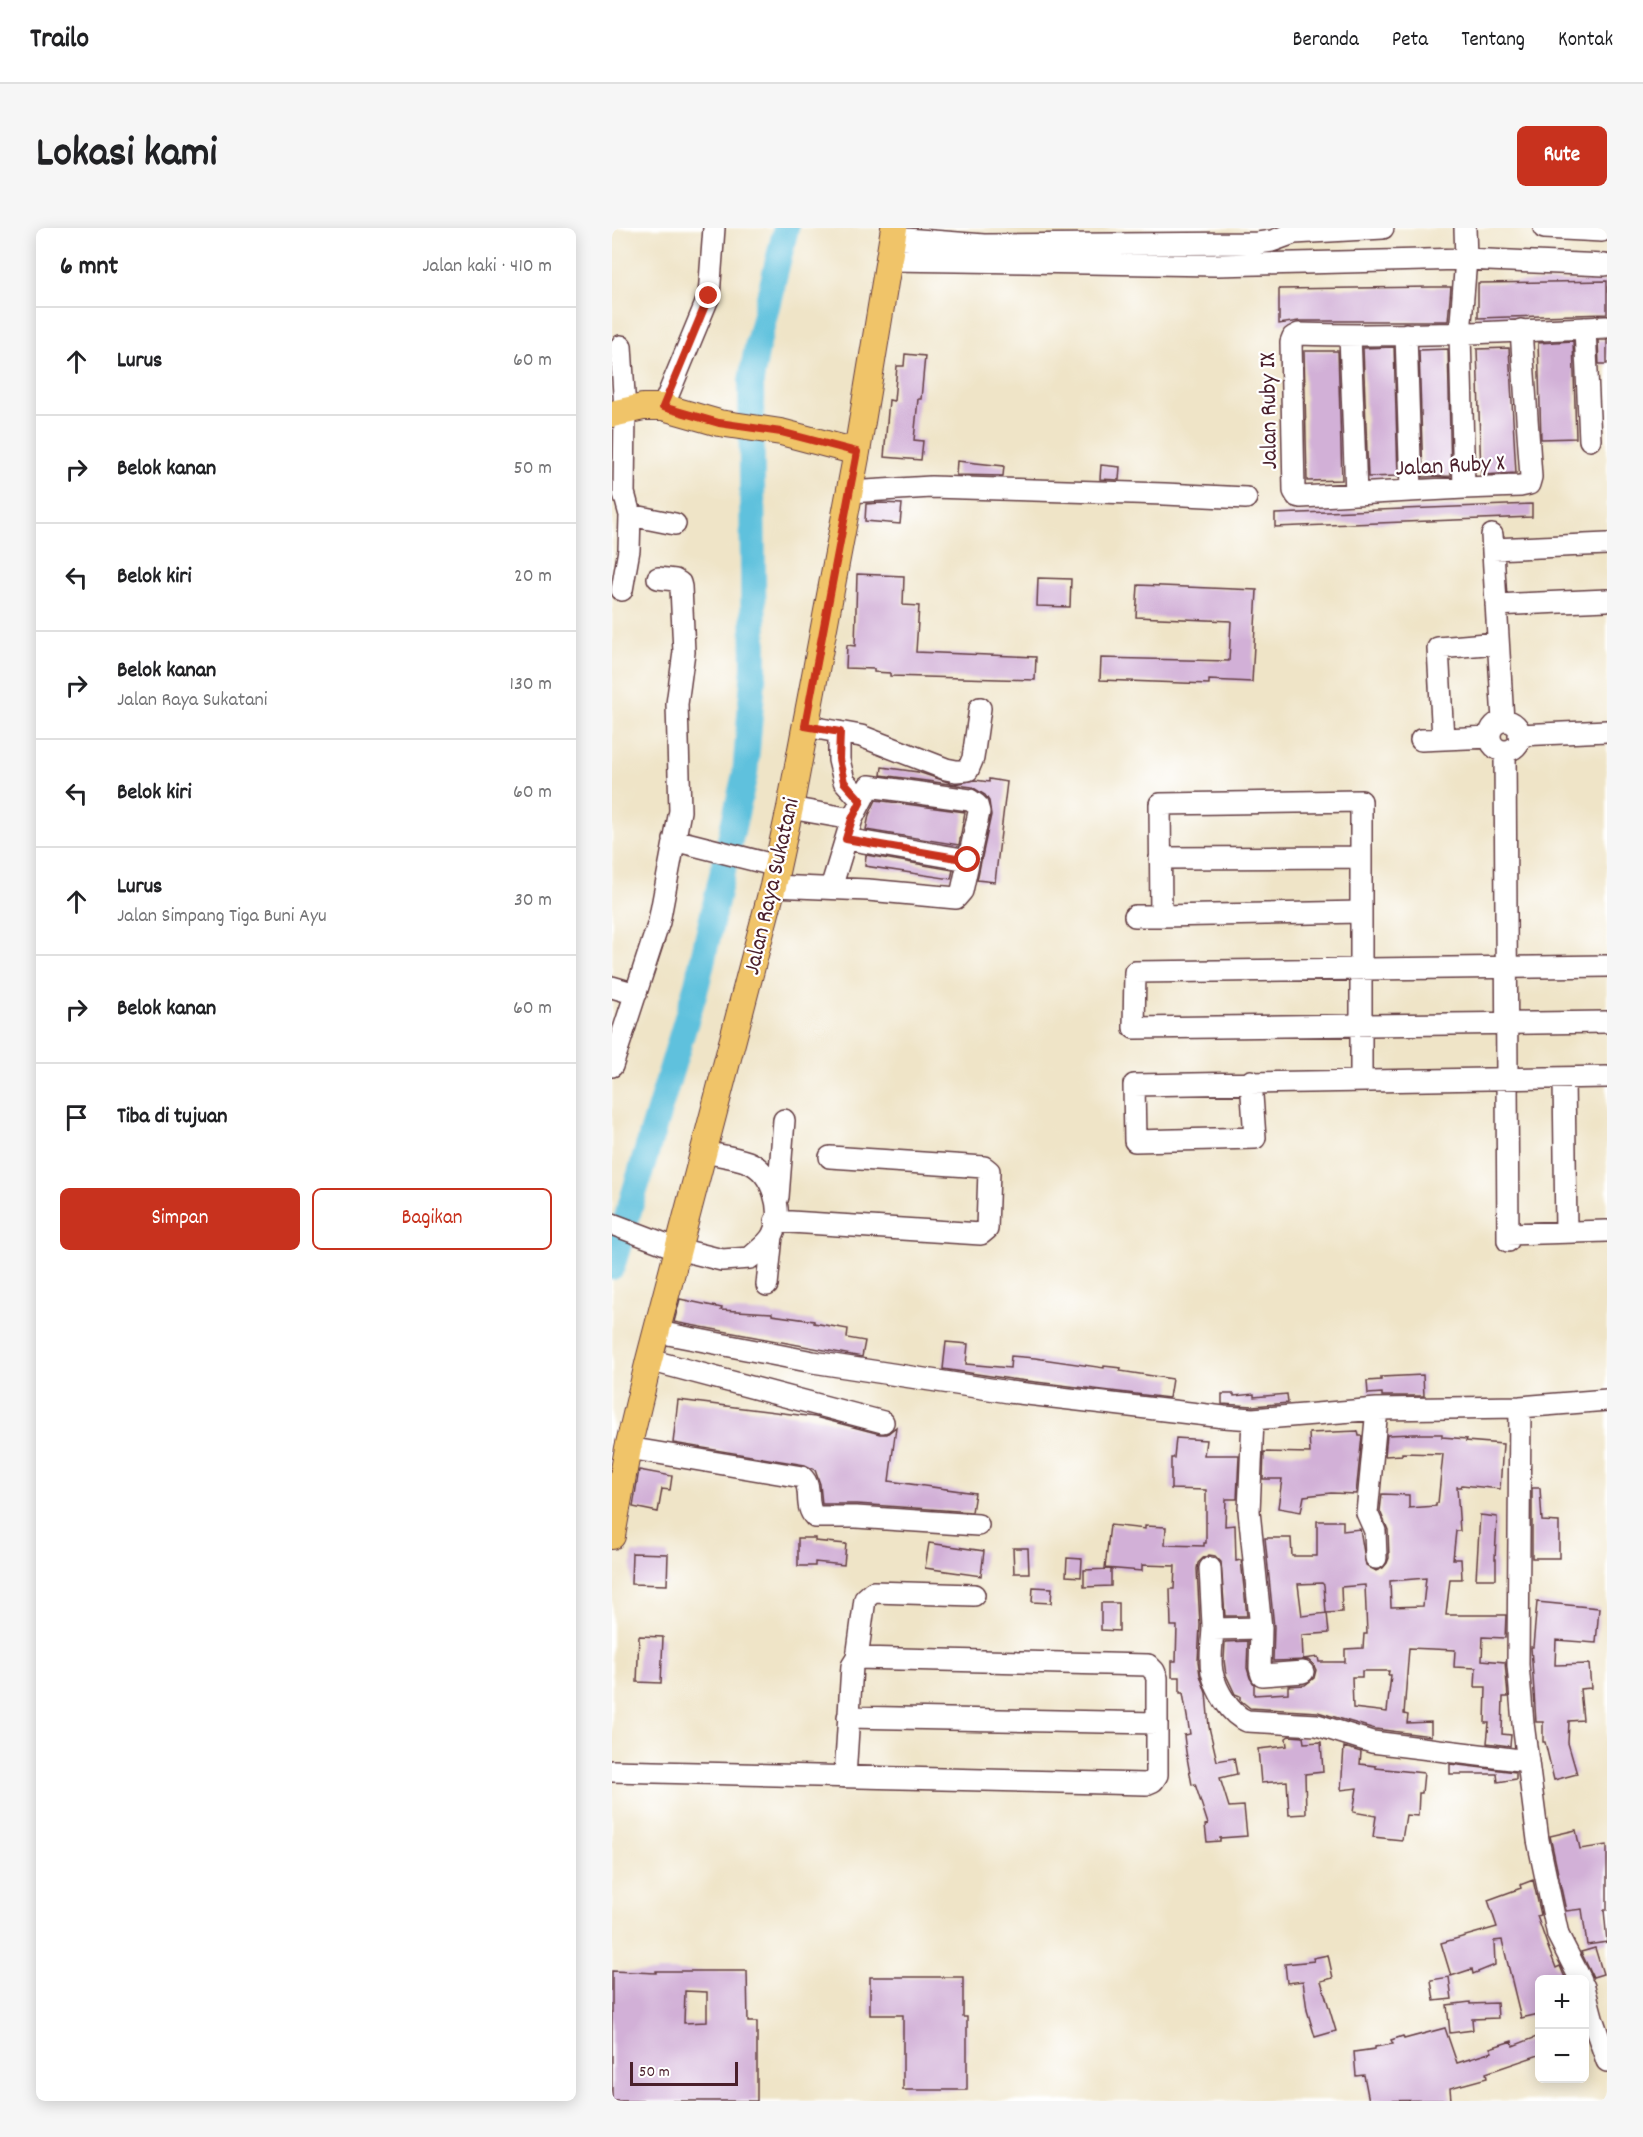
<!DOCTYPE html>
<html lang="id">
<meta charset="utf-8">
<style>
:root{--surface:#fff;--page:#f6f6f6;--text:#202124;--muted:#757577;--line:#e0e0e0;--accent:#c8321e}
body{margin:0;font-family:Dekko,sans-serif;background:var(--page);color:var(--text)}
.controls{position:absolute;right:18px;bottom:18px;display:grid;overflow:hidden;border-radius:9px;box-shadow:0 3px 15px #0003}
.controls button{width:54px;height:54px;display:grid;place-items:center;padding:0;border:0;border-bottom:2px solid var(--line);background:var(--surface);color:var(--text);font:30px sans-serif}
.scale{position:absolute;left:18px;bottom:15px;width:108px;box-sizing:border-box;padding-left:6px;border:3px solid #4a1f2b;border-top:0;font-size:16px;line-height:21px;white-space:nowrap;color:#4a1f2b;-webkit-text-stroke:4px #fff;paint-order:stroke}
.stop{position:absolute;width:18px;height:18px;margin:-14px;border:4px solid #c8321e;border-radius:50%;background:#fff}
.stop.end{background:#c8321e;border-color:#fff;box-shadow:0 2px 6px #0008}
.list{margin:0;padding:0;list-style:none}
h2{display:flex;justify-content:space-between;align-items:center;height:78px;margin:0;padding:0 24px;font-size:26px}
h2 small{font-size:20px;font-weight:400;color:var(--muted)}
.list li{display:grid;grid-template-columns:39px 1fr auto;gap:18px;align-items:center;box-sizing:border-box;height:108px;padding:0 24px;border-top:2px solid var(--line)}
.list b{display:block;font-size:22px;white-space:nowrap}
.list p{margin:0;font-size:20px;white-space:nowrap;color:var(--muted)}
.list em{font-size:20px;font-style:normal;color:var(--muted)}
.actions{display:flex;gap:12px;padding:18px 24px}
.actions a{flex:1;padding:14px 0;border:2px solid var(--accent);border-radius:9px;text-align:center;font-size:21px;color:var(--accent)}
.actions .main{background:var(--accent);color:#fff}
.icon{flex:none;width:33px;height:33px;fill:none;stroke:currentColor;stroke-width:2;stroke-linecap:round;stroke-linejoin:round}
.map{position:relative;flex:none;width:995px;height:1873px;overflow:hidden;border-radius:9px}
header{display:flex;align-items:center;gap:36px;box-sizing:border-box;height:84px;padding:0 30px;background:var(--surface);border-bottom:2px solid var(--line)}
header strong{font-size:28px}
nav{display:flex;gap:33px;margin-inline-start:auto;font-size:21px}
.intro{display:flex;align-items:center;justify-content:space-between;box-sizing:border-box;height:144px;padding:0 36px}
h1{margin:0;font-size:42px}
.button{padding:15px 27px;border-radius:9px;background:var(--accent);color:#fff;font-size:21px;font-weight:700}
main{display:flex;gap:36px;padding:0 36px}
aside{flex:1;background:var(--surface);border-radius:9px;box-shadow:0 3px 15px #0003}
.map>svg:first-child{display:block}
.lines{fill:none;stroke-linecap:round;stroke-linejoin:round}
.river{stroke:#5fc1dd;stroke-width:26}
.building{fill:#d2b0d7;fill-rule:evenodd}
.minor-casing{stroke:#633d42;stroke-width:24}
.major-casing{stroke:#633d42;stroke-width:28}
.minor{stroke:#fff;stroke-width:21}
.major{stroke:#f0c469;stroke-width:26}
.route{stroke:#c8321e;stroke-width:8}
.labels{text-anchor:middle;stroke-width:4.5;stroke-linejoin:round;paint-order:stroke}
.street-label{font-size:24px;fill:#4a1f2b;stroke:#fff}
</style>
<header>
<strong>Trailo</strong>
<nav><a>Beranda</a><a>Peta</a><a>Tentang</a><a>Kontak</a></nav>
</header>
<div class="intro"><h1>Lokasi kami</h1><a class="button">Rute</a></div>
<main>
<aside>
<h2>6 mnt<small>Jalan kaki · 410 m</small></h2>
<ul class="list">
<li><svg class="icon" aria-label="ahead" viewBox="0 0 24 24"><path d="M12 20V5M6 11l6-6 6 6"/></svg><div><b>Lurus</b></div><em>60 m</em></li>
<li><svg class="icon" aria-label="right" viewBox="0 0 24 24"><path d="M7 20v-9h11M14 6l5 5-5 5"/></svg><div><b>Belok kanan</b></div><em>50 m</em></li>
<li><svg class="icon" aria-label="left" viewBox="0 0 24 24"><path d="M17 20v-9H6M10 6l-5 5 5 5"/></svg><div><b>Belok kiri</b></div><em>20 m</em></li>
<li><svg class="icon" aria-label="right" viewBox="0 0 24 24"><path d="M7 20v-9h11M14 6l5 5-5 5"/></svg><div><b>Belok kanan</b><p>Jalan Raya Sukatani</p></div><em>130 m</em></li>
<li><svg class="icon" aria-label="left" viewBox="0 0 24 24"><path d="M17 20v-9H6M10 6l-5 5 5 5"/></svg><div><b>Belok kiri</b></div><em>60 m</em></li>
<li><svg class="icon" aria-label="ahead" viewBox="0 0 24 24"><path d="M12 20V5M6 11l6-6 6 6"/></svg><div><b>Lurus</b><p>Jalan Simpang Tiga Buni Ayu</p></div><em>30 m</em></li>
<li><svg class="icon" aria-label="right" viewBox="0 0 24 24"><path d="M7 20v-9h11M14 6l5 5-5 5"/></svg><div><b>Belok kanan</b></div><em>60 m</em></li>
<li><svg class="icon" aria-label="arrive" viewBox="0 0 24 24"><path d="M6 21V4h12l-3 4 3 4H6"/></svg><div><b>Tiba di tujuan</b></div></li>
</ul>
<div class="actions"><a class="main">Simpan</a><a>Bagikan</a></div>
</aside>
<div class="map">
<svg width="995" height="1873" viewBox="0 0 995 1873">
<rect width="100%" height="100%" fill="#fff"/>
<filter id="ink" filterUnits="userSpaceOnUse"><feTurbulence type="fractalNoise" baseFrequency=".0167" numOctaves="2"/><feDisplacementMap in="SourceGraphic" scale="12" xChannelSelector="R" yChannelSelector="G"/><feConvolveMatrix kernelMatrix="1 2 1 2 8 2 1 2 1" color-interpolation-filters="sRGB"/></filter>
<filter id="wash" filterUnits="userSpaceOnUse"><feTurbulence type="fractalNoise" baseFrequency=".008" numOctaves="4" result="noise"/><feDisplacementMap in="SourceGraphic" scale="24" xChannelSelector="R" yChannelSelector="G"/><feGaussianBlur stdDeviation="1.35" result="paint"/><feColorMatrix in="noise" values="0 0 0 0 0 0 0 0 0 0 0 0 0 0 0 0 0 1.4 0 .05"/><feComposite in="paint" operator="in"/></filter>
<g filter="url(#wash)">
<rect width="100%" height="100%" fill="#efe4c7"/>
<g class="lines">
<!-- river -->
<path class="river" d="M0,1039L85,756L133,546L142,440L139,153L145,119L174,0"/>
</g>
<g id="blocks">
<!-- building -->
<path class="building" d="M995,53V86L866,90V55Z
M820,59H839L836,93H687L667,96V61Z
M986,112H995V136H987Z
M961,113L964,210L929,211L926,115Z
M782,119L786,248L756,249L751,120Z
M897,120L904,245L869,247L865,121Z
M836,121L839,248L811,249L807,122Z
M692,123H726L730,252L695,253Z
M293,126L313,128L309,171H306L302,212L311,213L309,232L272,229L277,172L282,173L285,138H292Z
M345,233L392,238L391,248L344,247Z
M489,237L508,239L507,252L488,251Z
M269,275L290,276L288,296L253,293L254,276Z
M920,276V289L663,299V286Z
M245,346L292,348L291,377L307,378L304,424L424,429L423,452L278,448V445L262,444V441L234,440L235,417L243,418Z
M426,350L459,351L458,379L425,378Z
M526,357L645,362L640,454L597,452V456L488,452L489,430L617,433L619,393L524,389Z
M270,539L306,544L342,556L363,552L377,554V551L395,554L383,654L365,652L379,587L377,573L373,567L360,559L269,547Z
M264,572L353,584L347,617L254,602L257,587Z
M254,627L341,642L339,651L253,638Z
M68,1071L110,1080L109,1082L160,1085V1087L202,1093V1095L236,1101L235,1110L253,1113L250,1129L62,1094Z
M334,1114L356,1116L354,1136L398,1140L399,1128L423,1130L492,1140V1138L509,1140L508,1143L560,1151L557,1170L399,1151L331,1141Z
M811,1147L812,1168H770V1165L756,1166L755,1153L769,1152V1149Z
M610,1166H622V1168L642,1166V1169L675,1166L676,1175L641,1178L610,1176Z
M66,1172L203,1189L268,1206H275L284,1199L277,1253L363,1265L360,1284L245,1276H210L208,1256L203,1242L193,1237L61,1215Z
M746,1203L747,1208H750L744,1266L719,1265L692,1268L689,1284L666,1280L670,1251H651L652,1224L698,1225L697,1205Z
M802,1206H830V1209L855,1211L854,1213L891,1216L888,1261L850,1257L849,1259H845L848,1303H844L841,1331H849L850,1351H838L834,1387H894L893,1410L871,1409L870,1432L893,1434L896,1469H891L890,1506L899,1507L898,1518L875,1515L877,1495H873L874,1459H863L864,1440L842,1439L843,1422L797,1420L792,1486L796,1487L795,1495L819,1494V1508L763,1501L706,1484L638,1480L628,1472V1468L623,1466L614,1447L612,1432L613,1414L636,1413L635,1440L638,1450L642,1456V1467L676,1465V1458L693,1457L702,1450L704,1442L701,1436L696,1432L661,1433L662,1399L653,1310H679L680,1328H705V1293H731V1303L748,1301L754,1337L764,1343L771,1340L775,1335L777,1330L776,1302L768,1283L770,1266L797,1267V1280L824,1278V1275H826L831,1226L790,1225V1227L773,1228L775,1207ZM814,1350L811,1378L779,1379L778,1353ZM710,1355L712,1357L714,1385L730,1384L729,1359L753,1357L755,1406H752L751,1420L733,1421V1434H707L706,1429L691,1431L690,1407L717,1405L715,1385L690,1388L686,1356ZM750,1443H777L776,1447H779L775,1484L741,1480L740,1449H750Z
M564,1210L594,1212L592,1227H627L625,1271H614L613,1298L623,1297L624,1333L629,1332L635,1388H613L609,1334L603,1328L597,1327L591,1330L586,1335L585,1341L588,1397L586,1433L588,1447L594,1465L597,1499L605,1533L622,1530L625,1546L608,1550L617,1579L632,1578L635,1608L608,1610V1613L595,1614L593,1597L596,1596L583,1556L580,1557L574,1524L572,1507L578,1506L571,1465H568V1449H560V1433H564L565,1398H559L558,1361H562L563,1338L530,1337V1343L493,1340L498,1297L533,1301V1298L554,1299L553,1317L592,1318V1315H594V1262L559,1261V1230H562Z
M27,1242L60,1248L58,1262L50,1261L46,1284L21,1279Z
M920,1260H928L930,1293L947,1294V1330H920Z
M868,1287L885,1289L883,1331H884V1351H864Z
M186,1310H203V1313L234,1316L232,1337L203,1334V1338H186Z
M317,1315L372,1323L369,1348L313,1340Z
M401,1320H416L417,1345H402Z
M20,1325L56,1326L55,1357L19,1356Z
M455,1330L470,1331L469,1349L454,1348Z
M499,1341V1358L472,1359V1342Z
M421,1359L440,1360L439,1375L420,1374Z
M925,1374L987,1380L984,1415L944,1412L943,1437L977,1436L979,1460L968,1461L971,1492L957,1493L956,1515L965,1546L942,1552L933,1514H931V1494H924L919,1419H921Z
M489,1375H507V1403L489,1402Z
M27,1408L51,1409L49,1455L25,1454Z
M677,1508L691,1509L692,1515L709,1514L711,1544L693,1546L694,1586L677,1587L675,1553L649,1555L646,1521L675,1518L674,1510Z
M732,1519L749,1524L748,1536L764,1538V1540L812,1545L810,1565H807L806,1588L794,1587L790,1612L761,1609L764,1588L741,1584L745,1560L729,1562Z
M838,1536L904,1544V1551L886,1554L885,1546H838Z
M964,1602L968,1621L995,1617V1682H992L995,1714L975,1717L970,1681L954,1683L938,1608Z
M921,1652L929,1687L925,1688L936,1719L944,1740L948,1738L954,1752H927V1786L909,1790L890,1712L882,1713L883,1737L861,1746L860,1741L839,1748L829,1715L885,1699L876,1672L909,1660L908,1657Z
M983,1720L991,1746L981,1749L969,1724Z
M716,1727L721,1750L709,1753L724,1803L703,1809L695,1782L691,1753L675,1755L673,1736L702,1733L701,1730Z
M0,1743L44,1745V1743H135L136,1794H145V1873H0ZM73,1763L95,1764V1794L72,1795Z
M258,1749H351V1789H355V1862H291V1787H258Z
M837,1749L840,1771L822,1773L819,1752Z
M858,1774V1776L885,1775L886,1790L860,1791L861,1802L838,1805L835,1777Z
M833,1800L845,1835L880,1824L878,1820L900,1813L901,1818L927,1808V1827L874,1845L875,1850L838,1860L839,1872L757,1873L752,1847L744,1848L742,1824L763,1821V1819L781,1816L779,1812L791,1808L792,1811Z"/>
</g>
</g>
<g filter="url(#ink)">
<use href="#blocks" fill-opacity="0" stroke="#633d42" stroke-width="1.5"/>
<g class="lines">
<!-- minor casing -->
<g class="minor-casing">
<path id="minor" d="M932,0L990,3
M281,10L372,17L646,15L660,13L682,5L771,0
M277,32L604,37L854,31L993,37
M973,100L978,212
M909,102L919,249L917,256L908,258L852,260L689,269L685,268L682,263L679,114L681,109L687,106C790,109 892,104 995,99
M794,106L799,263
M738,108L744,266
M9,118L13,182L12,265L18,287L63,296
M51,179L97,68L102,0
M852,260L848,106L854,31L853,0
M237,264L319,259L553,266L634,270
M880,307L891,493
M881,321L995,316
M10,362L17,322L18,287
M884,377L995,372
M878 508a15 15 0 1 1 30 0a15 15 0 1 1-30 0Z
M193,498L249,508L334,541L344,543L356,542L361,530L368,480
M227,504V532L232,553L249,572
M907,507L995,503
M831,511L826,420L886,415
M809,512L878,509
M893,523L896,1013
M178,580L240,591
M234,611L356,632
M62,612L165,638
M548,630L749,629
M161,658L256,662L344,670L350,663L367,584L365,577L358,572L257,558L240,591L219,660
M749,684L549,688L548,576L749,573V852
M523,688H549
M995,738L523,744L522,800L995,794
M0,759L24,766
M0,838L47,694L68,583L65,476L72,424L69,359L68,355L63,352L46,350
M952,850L954,1004
M639,853L643,910L523,913L522,857L995,849
M166,969L172,892
M163,993L369,1006L375,1001L377,943L372,939L218,929
M0,996L66,1021L110,1032L138,1030C145,1023 157,1015 161,1006C172,983 161,944 136,934C123,929 106,927 91,924
M896,1006L995,1003
M155,1057L160,1008
M46,1104L201,1134L397,1164L612,1189L641,1191L765,1181L908,1179L995,1172
M37,1132L271,1194
M908,1179L906,1437L911,1495L926,1612L946,1707L969,1752
M641,1191L637,1283L649,1400
M16,1220L190,1249C202,1260 191,1277 203,1289H244L366,1297
M764,1330L763,1303L755,1285L765,1181
M598,1340C599,1359 600,1378 601,1397C601,1413 597,1429 600,1444C604,1462 618,1487 635,1493L705,1497L760,1514L916,1533
M601,1401L649,1400L648,1440L650,1447L691,1444
M245,1430L253,1371L261,1364L362,1367
M236,1489L545,1495
M0,1543L534,1556L541,1553L545,1547V1450L542,1443L536,1437L245,1430L240,1438L233,1549
M972,1759L981,1793L995,1833"/>
</g>
<!-- major casing -->
<g class="major-casing">
<path id="major" d="M0,186L31,179H51L107,195L169,204L245,224
M0,1308L16,1220L37,1132L161,658L178,580L245,224L282,0"/>
</g>
<!-- minor -->
<use href="#minor" class="minor"/>
<!-- major -->
<use href="#major" class="major"/>
</g>
</g>
<g class="lines" filter="url(#ink)">
<!-- route -->
<path class="route" d="M97,68L51,179L107,195L169,204L245,224L193,498L228,504L227,531L232,554L249,573L240,591L234,611L356,632"/>
</g>
<g class="labels">
<!-- street labels -->
<g class="street-label">
<text transform="translate(655 183) rotate(-91)" y="8">Jalan Ruby IX</text>
<text transform="translate(838 236) rotate(-3)" y="8">Jalan Ruby X</text>
<text transform="translate(158 658) rotate(-77)" y="8">Jalan Raya Sukatani</text>
</g>
</g>
</svg>
<div class="controls">
<button>+</button>
<button>−</button>
</div>
<div class="scale">50 m</div>
<div class="stop" style="left:356px;top:632px"></div>
<div class="stop end" style="left:97px;top:68px"></div>
</div>
</main>
